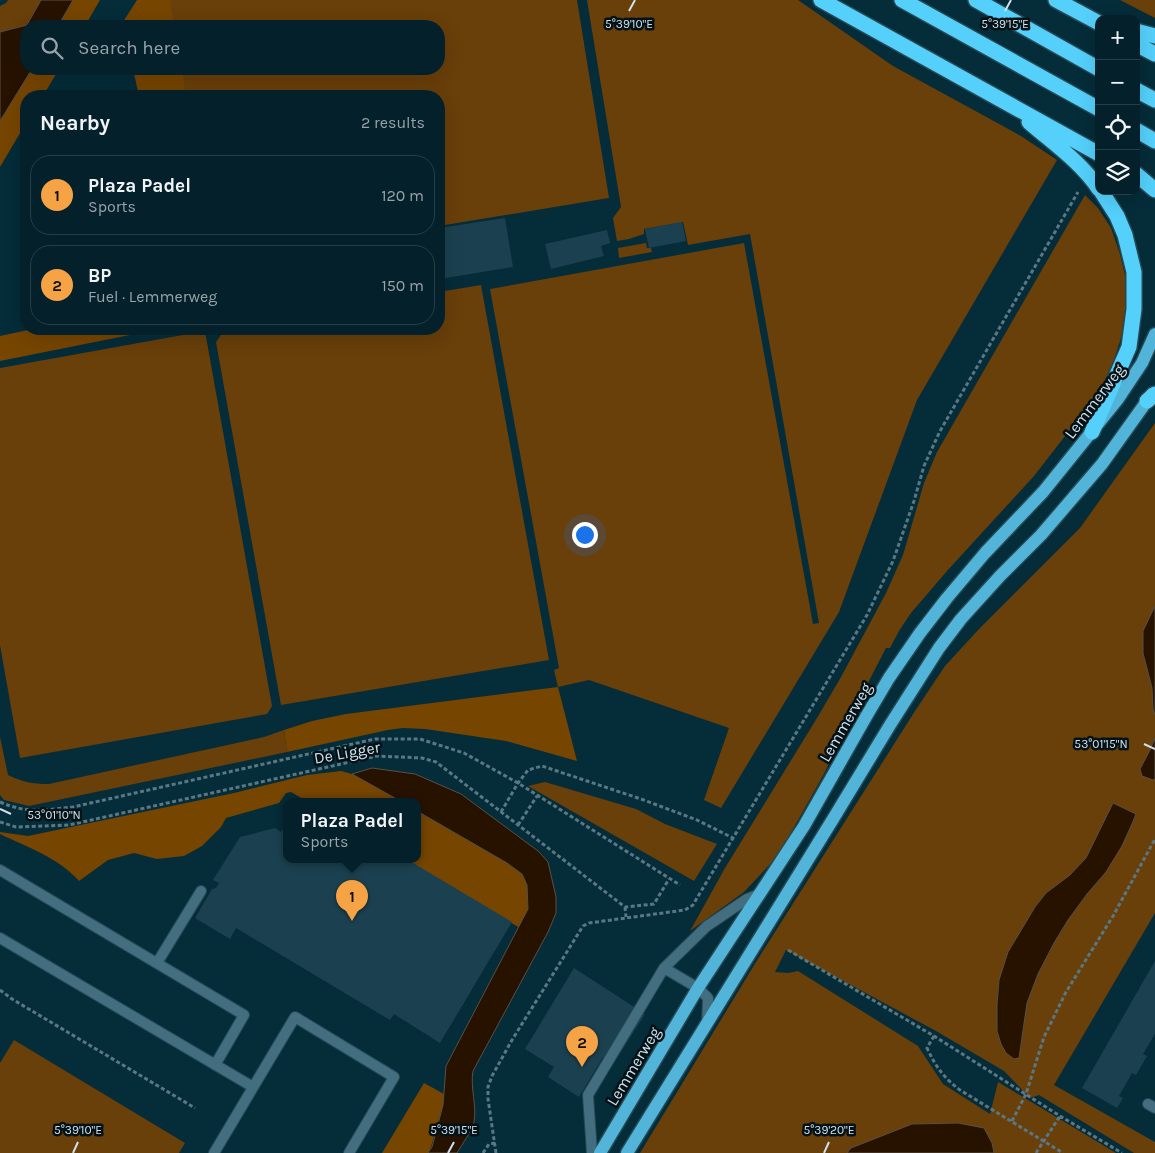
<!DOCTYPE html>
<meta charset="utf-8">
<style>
:root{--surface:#04212b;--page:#0d2933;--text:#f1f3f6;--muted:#97a3a9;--line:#253e47;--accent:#f5a345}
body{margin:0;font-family:Karla,sans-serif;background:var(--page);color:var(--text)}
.controls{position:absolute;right:15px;top:15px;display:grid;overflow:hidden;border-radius:10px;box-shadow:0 5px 20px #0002}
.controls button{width:45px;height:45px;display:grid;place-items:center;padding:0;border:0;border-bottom:1px solid var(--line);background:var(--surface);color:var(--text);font:25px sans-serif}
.you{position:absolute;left:584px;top:534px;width:18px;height:18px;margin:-12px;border:4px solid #fff;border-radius:50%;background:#1a73e8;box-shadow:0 0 0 8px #1a73e833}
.badge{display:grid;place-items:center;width:32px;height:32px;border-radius:50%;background:var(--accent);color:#111;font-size:16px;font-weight:700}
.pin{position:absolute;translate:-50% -41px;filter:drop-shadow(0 1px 2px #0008)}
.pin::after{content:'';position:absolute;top:26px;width:18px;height:15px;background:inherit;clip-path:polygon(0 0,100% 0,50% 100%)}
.popup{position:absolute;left:283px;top:798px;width:138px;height:65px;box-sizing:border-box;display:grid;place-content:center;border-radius:10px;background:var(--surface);filter:drop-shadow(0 1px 4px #0005);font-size:16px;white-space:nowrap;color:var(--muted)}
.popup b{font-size:19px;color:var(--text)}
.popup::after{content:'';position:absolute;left:50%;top:100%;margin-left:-10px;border:10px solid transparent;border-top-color:var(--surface)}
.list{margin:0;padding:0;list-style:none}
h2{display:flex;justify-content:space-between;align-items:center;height:65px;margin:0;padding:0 20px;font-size:21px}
h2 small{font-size:16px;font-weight:400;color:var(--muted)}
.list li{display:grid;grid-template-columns:32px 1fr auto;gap:15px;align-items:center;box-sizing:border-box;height:80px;margin:0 10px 10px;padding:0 10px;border:1px solid var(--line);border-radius:20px}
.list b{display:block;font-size:19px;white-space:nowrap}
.list p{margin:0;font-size:16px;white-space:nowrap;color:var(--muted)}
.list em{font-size:16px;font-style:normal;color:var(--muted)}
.icon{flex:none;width:28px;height:28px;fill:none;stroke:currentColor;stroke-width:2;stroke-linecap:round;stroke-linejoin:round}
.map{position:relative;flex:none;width:1155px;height:1153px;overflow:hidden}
.search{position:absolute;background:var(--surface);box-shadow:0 5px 20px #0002;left:20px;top:20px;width:425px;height:55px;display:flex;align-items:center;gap:12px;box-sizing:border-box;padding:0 18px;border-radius:20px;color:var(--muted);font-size:19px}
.panel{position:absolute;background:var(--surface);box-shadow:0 5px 20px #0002;left:20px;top:90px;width:425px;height:245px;border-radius:20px}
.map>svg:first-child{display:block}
.green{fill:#693f0a;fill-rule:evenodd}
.forest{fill:#764500}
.water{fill:#271200;stroke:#595046}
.building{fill:#1b4150}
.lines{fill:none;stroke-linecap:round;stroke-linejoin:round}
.lane-casing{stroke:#254955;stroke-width:12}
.primary-casing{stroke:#254955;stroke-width:15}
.highway-casing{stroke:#254955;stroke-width:18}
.path{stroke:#597883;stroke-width:3;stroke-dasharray:4 2.5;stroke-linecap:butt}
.lane{stroke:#426e7f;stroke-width:10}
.primary{stroke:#51b4d8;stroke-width:12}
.highway{stroke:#54d0fb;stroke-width:15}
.ticks{fill:none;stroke:#cee1ea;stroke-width:2}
.labels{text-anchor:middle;stroke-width:5;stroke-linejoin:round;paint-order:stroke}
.street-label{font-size:16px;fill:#cee1ea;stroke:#041218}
.ticks-label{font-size:12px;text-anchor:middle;fill:#cee1ea;stroke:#041218;stroke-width:5;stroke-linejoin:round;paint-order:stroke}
</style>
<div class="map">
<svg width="1155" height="1153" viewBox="0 0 1155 1153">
<rect width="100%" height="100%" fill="#052c39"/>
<!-- green -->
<path class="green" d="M8,0H41L27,25L0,32V6L6,3Z
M166,0H577L609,198L439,226V96H181L177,69H439V26H170Z
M587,0H798L893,66L1021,136L1057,160L917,400L839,612L721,808L704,800L729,728L589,680L558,687L554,670L559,668L490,289L744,243L813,624L819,623L750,234L688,245L683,222L644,229V234L629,239L617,241L613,218L621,207Z
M1120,0H1155V18Z
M1085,195L1098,208L1111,228L1120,254L1125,275L1126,297L1125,318L1122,335L1114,360L1100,391L1034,476L947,571L911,613L899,631L890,648H886L854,710L824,774L784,845L774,860L744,892L690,931L725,868L817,718L841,677L886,593L903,555L924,483L937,452Z
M646,243L647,248H651L652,252L619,258L618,248Z
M481,285L549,660L281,705L216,342L225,329H439V292Z
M205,331L272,706L267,714L20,758L0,645V368Z
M1155,423V606L1143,631V652L1152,688L1153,709L1155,715V738L1150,750L1153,780L1155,779V913L1054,1085L1155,1142V1153H1134L1039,1095L1030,1098L1004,1071L936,1031L786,950L775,972L788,973L798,971L918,1046L943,1084L990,1114L998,1082L1116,1153H994L992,1143L912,1125L851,1148L847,1153H640L756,962L915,711L945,666L979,629L1080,528ZM1113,804L1135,814L1106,872L1087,894L1068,920L1054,943L1038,974L1027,1003L1023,1024L1021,1048L1001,1044L997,1031V1005L999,980L1008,952L1035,907L1046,893L1070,875L1086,858Z
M284,730L287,752L29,806L4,800L0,795V737L8,775C23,782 32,784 49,784L264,737Z
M545,782L636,809L665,824L717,844L694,881L528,786Z
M14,1040L185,1143L179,1153H0V1063Z"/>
<!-- forest -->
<path class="forest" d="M73,0H100L85,26H58Z
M137,0H170L174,26H124L123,22Z
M32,69H59L43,96H26V123L0,167V121Z
M133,69H182L186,96H139Z
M33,329H174L130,335L0,361V336Z
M558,687L577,761L506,741L425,729L403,728L388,730L287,752L284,730L312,721L346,714Z
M341,771L352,774L402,802H308L291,792L286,793L279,803L226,818L221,827L202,846L184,856L157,859L134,853L108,860L79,881C59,858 27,847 0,834V832L28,836L234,793L307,775Z
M417,811L507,863L522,874L527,885L528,909L525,931L405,860H417Z
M424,1083L444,1094L443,1105L431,1147L428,1153H382Z"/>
<!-- water -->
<path class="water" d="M41,0H73L58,26H26V69H32L0,121V32L27,25Z
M1155,606V715L1153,709L1152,688L1143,653V631Z
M1155,738V779L1153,780L1142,776L1140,769L1150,750Z
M372,768L415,774L461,794L538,851L548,862L556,897V913L548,932L473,1071C470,1088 477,1105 474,1122C473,1129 461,1146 457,1153H428L432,1147L443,1105L446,1066L528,909L527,885L522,874L507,863L417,811V802H402L352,774Z
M1113,803L1136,814L1132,824L1122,846L1106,872L1087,894L1068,920L1054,943L1038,974L1027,1003L1019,1058L1014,1059L1006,1053L1001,1044L997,1031V1005L999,980L1008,952L1035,907L1046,893L1070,875L1086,858Z
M958,1123L984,1128L992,1143L994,1153H847L851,1148L912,1124Z"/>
<!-- building -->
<path class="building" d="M505,218L513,267L439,279V228Z
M682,222L686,241L649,248L645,229Z
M607,230L610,243L601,246L604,256L551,269L545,244Z
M287,823V860H408L512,922L440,1043L394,1014L390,1020L236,928L230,939L195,918L212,889L216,888L219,883L213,880L240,837L275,828L281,832Z
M1155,961V1034L1143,1054L1147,1056L1136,1075L1132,1073L1119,1096L1123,1098L1117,1108L1082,1088Z
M574,968L645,1014L613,1064L603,1057L579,1097L548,1077L554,1067L525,1049Z"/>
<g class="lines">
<!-- lane casing -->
<g class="lane-casing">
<path id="lane" d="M0,870L244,1015L215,1065
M0,938L253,1087
M157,963L201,891
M664,968L698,988L708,998L707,1023
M1148,1104L1155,1108
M214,1153L295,1017L394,1077L349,1153
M592,1153L588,1095L664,968L707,926L747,899L759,894"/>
</g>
<!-- primary casing -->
<g class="primary-casing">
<path id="primary" d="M600,1153L698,988L804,826L867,715L889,678L920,633L947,598L985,553L1043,492L1118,399L1142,363L1155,334
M627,1153L833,819L890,725L939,648L961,619L1000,576L1041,535L1102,464L1152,394"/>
</g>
<!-- highway casing -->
<g class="highway-casing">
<path id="highway" d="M821,0L1099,154
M902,0L1099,109
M976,0L1099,69
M1056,0L1099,23
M1136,31L1155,36
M1136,44L1155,54
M1136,90L1155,100
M1029,122C1053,143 1081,162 1099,189
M1136,130L1155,141
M1136,174L1155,190
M1147,401L1155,394
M1092,432L1129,347L1134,309V272L1125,235L1117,216L1101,191"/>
</g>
<!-- path -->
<path class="path" d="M0,802C28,814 44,810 73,807L375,739H420L464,753L518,783L680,885
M501,812L518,783L528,770L542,766L641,799L697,820L733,838
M0,822L16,827L69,825L377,756L422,758L436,762L625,907L654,904L669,879
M518,825L537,796
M625,907L626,917
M788,950L934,1036L1060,1116L1122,1153
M0,990L12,999L195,1108
M934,1036L927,1048C936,1067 943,1077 960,1090L1063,1153
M1012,1121L1026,1094L1044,1037L1066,992L1113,916L1155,839
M483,1153L489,1144L495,1143
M496,1153L488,1099V1087L492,1076L512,1040L583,926L589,923L685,910L693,905L697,898L867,615L893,561L914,501L924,466L940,431L1078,192
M1036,1153L1060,1116"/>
<!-- lane -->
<use href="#lane" class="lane"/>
<!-- primary -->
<use href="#primary" class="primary"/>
<!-- highway -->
<use href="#highway" class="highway"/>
</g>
<!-- ticks -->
<path class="ticks" d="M629,11L635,0M1005,11L1011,0M1144,744L1155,749M0,809L11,814M73,1153L78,1142M448,1153L454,1142M824,1153L829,1142"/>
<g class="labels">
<!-- street labels -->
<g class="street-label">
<text transform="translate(1094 401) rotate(-53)" y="6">Lemmerweg</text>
<text transform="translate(845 722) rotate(-60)" y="6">Lemmerweg</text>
<text transform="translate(347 752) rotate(-10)" y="6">De Ligger</text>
<text transform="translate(633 1066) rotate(-59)" y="6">Lemmerweg</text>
</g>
</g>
<g class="ticks-label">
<text x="629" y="28">5°39'10"E</text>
<text x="1005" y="28">5°39'15"E</text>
<text x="1101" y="748">53°01'15"N</text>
<text x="54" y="819">53°01'10"N</text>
<text x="78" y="1134">5°39'10"E</text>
<text x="454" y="1134">5°39'15"E</text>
<text x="829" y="1134">5°39'20"E</text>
</g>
</svg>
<div class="controls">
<button>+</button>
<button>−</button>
<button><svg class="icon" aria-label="locate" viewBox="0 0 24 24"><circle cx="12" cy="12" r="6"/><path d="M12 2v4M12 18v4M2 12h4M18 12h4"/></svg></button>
<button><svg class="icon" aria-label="layers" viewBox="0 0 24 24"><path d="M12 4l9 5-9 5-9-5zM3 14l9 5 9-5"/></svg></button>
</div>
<div class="you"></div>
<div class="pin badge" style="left:352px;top:921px">1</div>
<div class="popup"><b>Plaza Padel</b>Sports</div>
<div class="pin badge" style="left:582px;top:1067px">2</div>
<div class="search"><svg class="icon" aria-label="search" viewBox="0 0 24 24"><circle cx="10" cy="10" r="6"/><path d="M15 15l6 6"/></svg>Search here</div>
<section class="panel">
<h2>Nearby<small>2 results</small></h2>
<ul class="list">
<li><span class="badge">1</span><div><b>Plaza Padel</b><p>Sports</p></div><em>120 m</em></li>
<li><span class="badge">2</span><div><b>BP</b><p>Fuel · Lemmerweg</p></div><em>150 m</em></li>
</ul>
</section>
</div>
